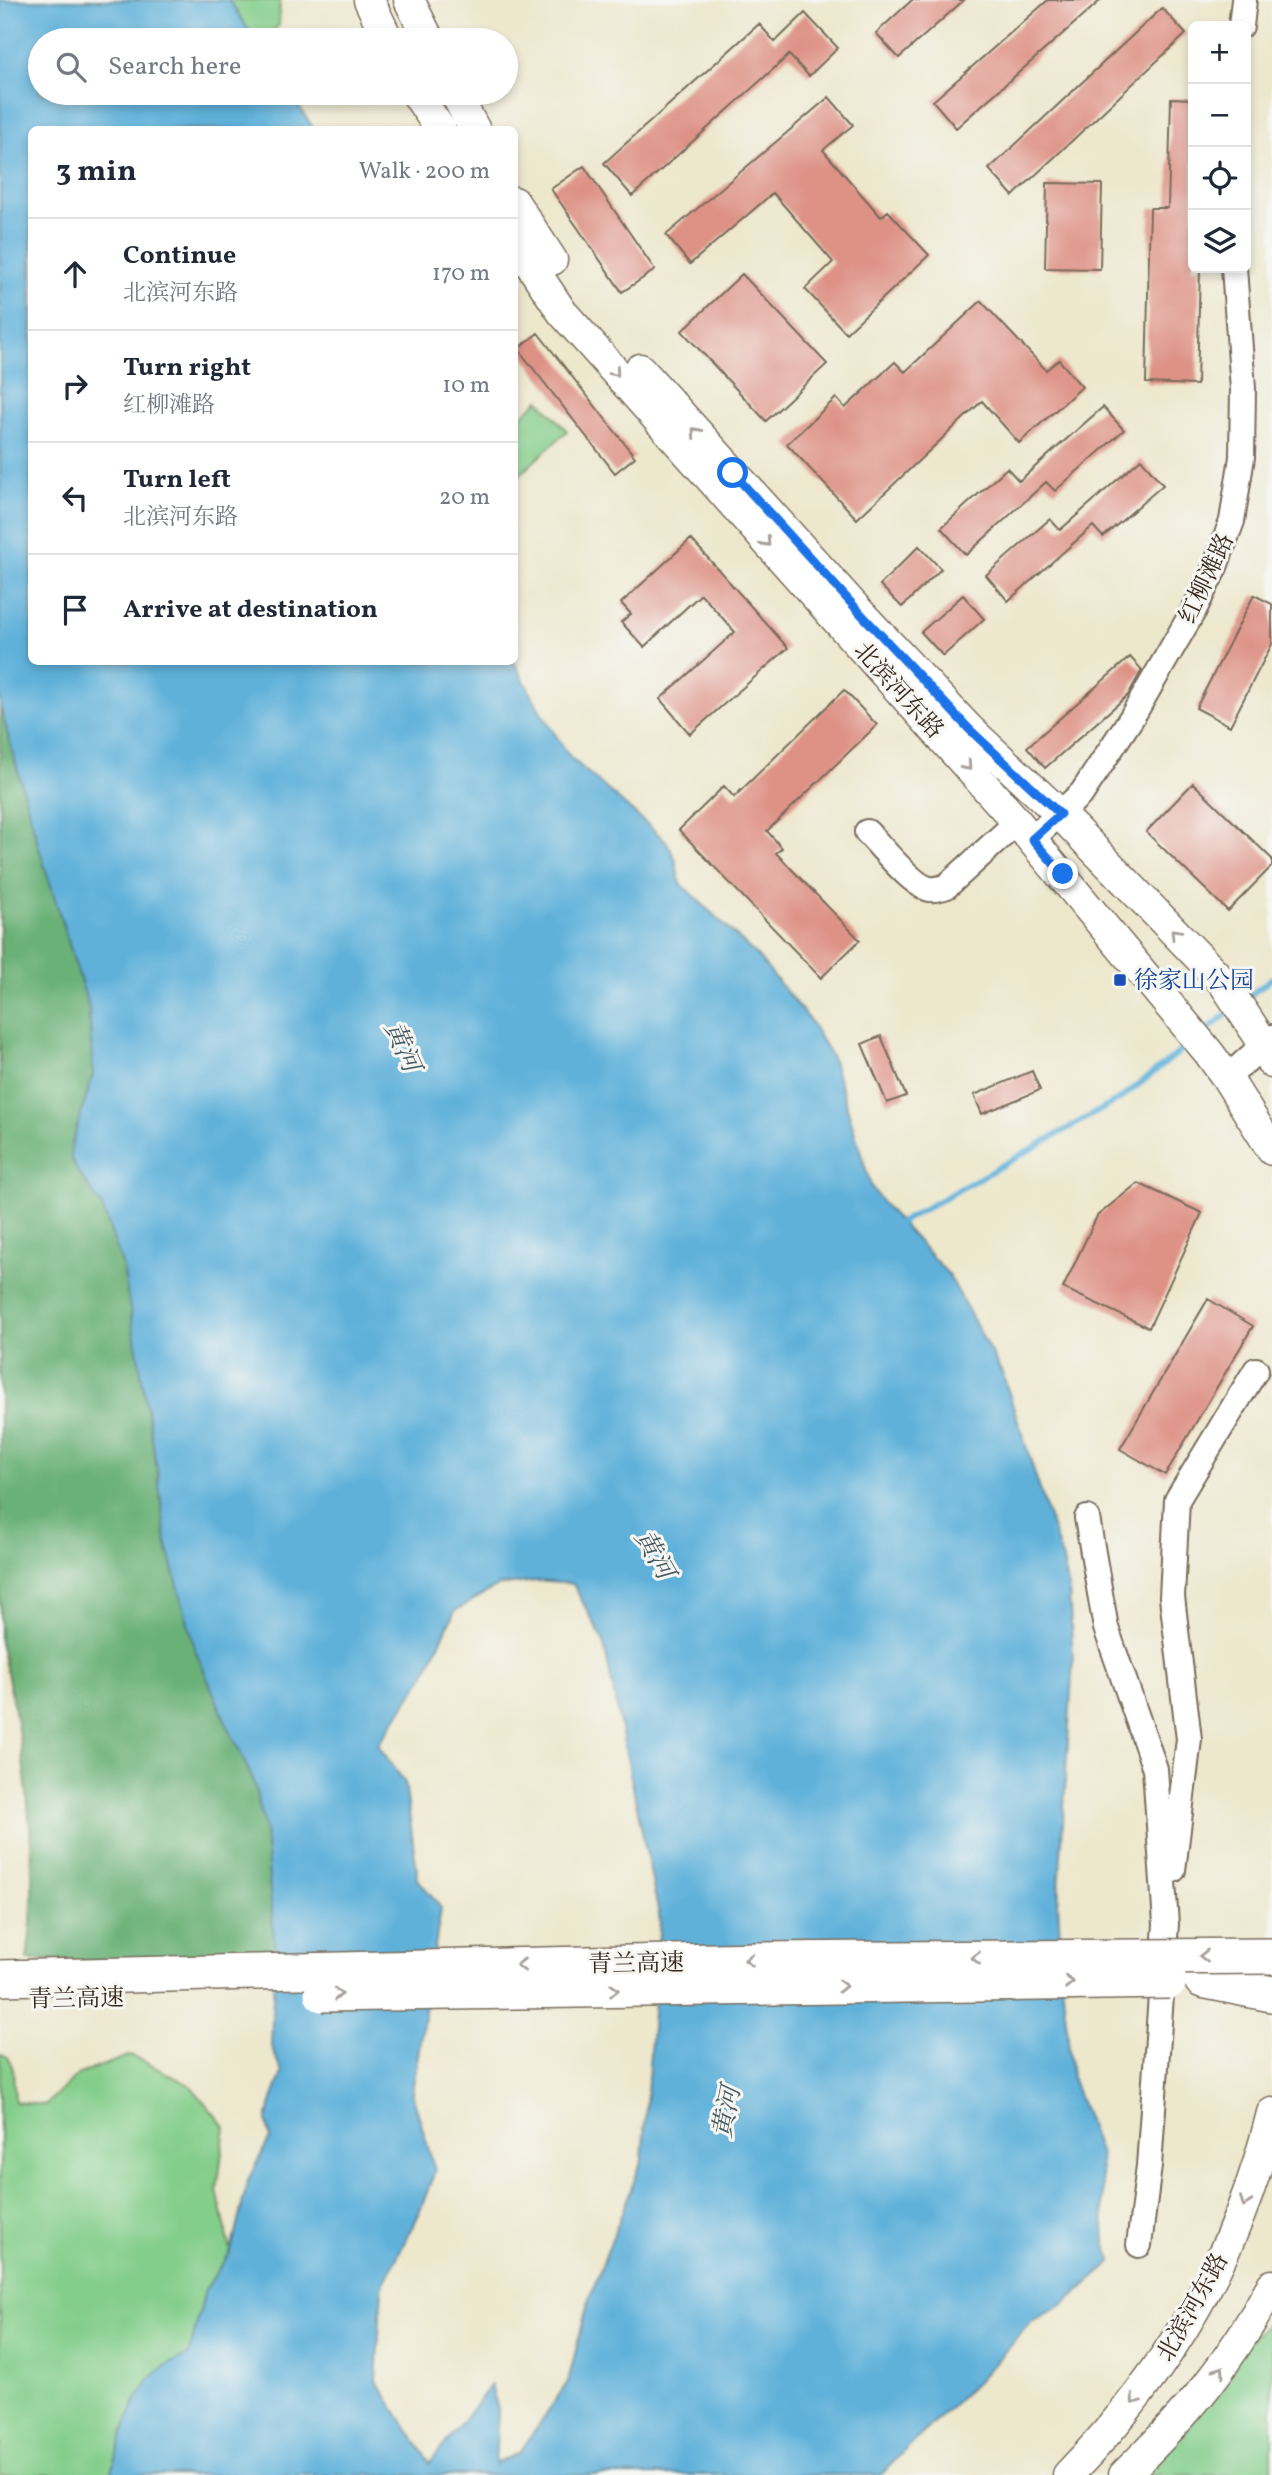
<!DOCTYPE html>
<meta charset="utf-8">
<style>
:root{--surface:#fff;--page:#f2f2f3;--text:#1f2937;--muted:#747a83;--line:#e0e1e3}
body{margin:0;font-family:Vollkorn,"Noto Serif SC",serif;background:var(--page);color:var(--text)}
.controls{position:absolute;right:21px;top:21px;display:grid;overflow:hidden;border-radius:10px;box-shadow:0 4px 10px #0003}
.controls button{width:63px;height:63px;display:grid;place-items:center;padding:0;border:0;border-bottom:2px solid var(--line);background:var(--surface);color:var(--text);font:35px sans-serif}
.stop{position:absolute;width:21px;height:21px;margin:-16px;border:5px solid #1a73e8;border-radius:50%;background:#fff}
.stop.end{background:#1a73e8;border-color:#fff;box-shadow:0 2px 7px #0008}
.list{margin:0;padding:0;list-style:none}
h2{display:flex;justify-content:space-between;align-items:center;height:91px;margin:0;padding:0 28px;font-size:30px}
h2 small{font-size:23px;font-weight:400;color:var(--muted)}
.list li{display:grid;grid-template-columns:46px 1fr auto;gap:21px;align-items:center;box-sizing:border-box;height:112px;padding:0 28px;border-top:2px solid var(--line)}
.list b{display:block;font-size:26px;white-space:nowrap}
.list p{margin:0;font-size:23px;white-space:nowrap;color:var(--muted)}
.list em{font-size:23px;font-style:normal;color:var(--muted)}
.icon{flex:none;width:38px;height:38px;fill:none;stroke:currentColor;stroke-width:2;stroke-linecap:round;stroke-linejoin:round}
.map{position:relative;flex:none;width:1272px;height:2475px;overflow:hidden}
.search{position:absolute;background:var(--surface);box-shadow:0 4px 10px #0003;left:28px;top:28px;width:490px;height:77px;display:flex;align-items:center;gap:18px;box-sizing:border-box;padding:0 24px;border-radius:38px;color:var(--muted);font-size:26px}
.panel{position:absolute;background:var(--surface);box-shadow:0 4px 10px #0003;left:28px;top:126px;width:490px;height:539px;border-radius:10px}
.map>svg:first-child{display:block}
.green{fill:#84ce8b;stroke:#607c54;stroke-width:2}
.forest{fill:#6bb177;stroke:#536e4a;stroke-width:2}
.water{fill:#5eb1da;stroke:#4c6e7c;stroke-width:2;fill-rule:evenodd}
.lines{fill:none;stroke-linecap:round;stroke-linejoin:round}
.stream{stroke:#5eb1da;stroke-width:6}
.building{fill:#de9286}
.minor-casing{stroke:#796c5b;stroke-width:28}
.major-casing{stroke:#796c5b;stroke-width:33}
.highway-casing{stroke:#796c5b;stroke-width:38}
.minor{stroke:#fff;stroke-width:24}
.major{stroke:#fff;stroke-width:30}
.highway{stroke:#fff;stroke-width:35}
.highway-bridge-casing{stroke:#796c5b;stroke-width:38;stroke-linecap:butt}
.highway-bridge{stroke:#fff;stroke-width:35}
.oneway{stroke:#a79f9a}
.route{stroke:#1a73e8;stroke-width:9}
.transit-dot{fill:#1a4fb4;stroke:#f6f6f2;stroke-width:2.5}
.labels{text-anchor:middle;stroke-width:6;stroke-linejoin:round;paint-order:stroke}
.street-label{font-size:24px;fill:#3b2a1e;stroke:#f6f6f2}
.transit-label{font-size:24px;fill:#164399;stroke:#f6f6f2;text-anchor:start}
.water-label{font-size:26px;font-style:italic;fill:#475960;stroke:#f6f6f2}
</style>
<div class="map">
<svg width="1272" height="2475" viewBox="0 0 1272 2475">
<rect width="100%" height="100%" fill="#f6f6f2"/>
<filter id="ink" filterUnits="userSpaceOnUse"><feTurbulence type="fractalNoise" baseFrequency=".0143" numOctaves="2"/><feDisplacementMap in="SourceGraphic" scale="14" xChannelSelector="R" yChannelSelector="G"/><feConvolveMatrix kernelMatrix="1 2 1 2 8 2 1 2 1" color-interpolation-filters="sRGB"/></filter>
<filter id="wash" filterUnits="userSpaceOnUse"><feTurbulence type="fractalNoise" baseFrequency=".00686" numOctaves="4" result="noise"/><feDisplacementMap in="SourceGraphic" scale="28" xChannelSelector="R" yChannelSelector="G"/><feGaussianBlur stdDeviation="1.57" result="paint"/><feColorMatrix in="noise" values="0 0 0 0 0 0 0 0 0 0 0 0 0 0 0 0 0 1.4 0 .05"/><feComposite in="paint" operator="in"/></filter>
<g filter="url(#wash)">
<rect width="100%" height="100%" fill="#ede7cc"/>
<!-- green -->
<path class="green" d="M229,0H280L279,25L264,40H255Z
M539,400L567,431L515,479V422Z
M0,2054L8,2057L13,2069L15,2102L45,2105L79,2074L131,2055L190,2085L225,2127L217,2191L231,2251L205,2290L189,2355L162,2368L126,2424L111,2475H0Z
M1272,2320V2475H1115L1223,2359Z"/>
<!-- forest -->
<path class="forest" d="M0,706L40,851L89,1008L93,1074L71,1147L78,1172L102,1206L123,1267L157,1468L166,1541L196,1652L226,1722L254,1782L265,1830L275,1949L214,1963L27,1960C29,1940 32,1920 32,1901C34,1814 20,1726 0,1642Z"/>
<!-- water -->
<path class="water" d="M0,0H229L255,40H40V93H290L314,129L32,130V662H514L542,714L570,757L666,841L675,858L679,879L682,885L757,956L809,1019L832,1058L871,1186L884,1205L949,1275L1003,1375L1063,1561L1069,1590L1073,1660L1058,1904L1063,1992L1072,2077L1100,2155L1105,2242L1112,2260L1106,2268L1064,2304L1032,2321L978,2381L905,2450L881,2475H111C121,2441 132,2388 164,2367C171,2362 181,2359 189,2355L205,2290L231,2251L248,2180L270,2138L267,2120L272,2099L282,2073L271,2045L275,1949L265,1830L254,1782L226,1722L196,1652L166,1541L157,1468L123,1267L102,1206L78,1172L71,1158V1147L93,1075L89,1008L40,851L0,706ZM536,1581L573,1584L603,1640L660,1920L642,2160L588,2302L568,2382L520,2452L495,2464L498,2410L491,2385L430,2463L376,2380L382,2287L418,2216L435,2171L412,2093L441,1908L418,1879L405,1783L378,1745L423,1678L455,1611L498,1586Z"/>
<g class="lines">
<!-- stream -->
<path class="stream" d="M1243,1001L1272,978
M1202,1034L1232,1010
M894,1226L1120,1099L1191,1043"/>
</g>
<g id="blocks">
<!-- building -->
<path class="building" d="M912,0H964L899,58L876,33Z
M1048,0H1101L956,128L933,101Z
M1162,8L1186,34L1013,196L989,169Z
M805,13L838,48L809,76L789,55L632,196L604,163L759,24L775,42Z
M829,97L853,125L823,150L881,217L888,211L929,255L846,333L805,289L833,262L773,193L690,264L666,235Z
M1171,98L1193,99V268H1200L1197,385L1146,383L1150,208H1168Z
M584,166L655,270L622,292L551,189Z
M1047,183L1102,184L1100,269L1045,268Z
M742,274L827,364L766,421L682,331Z
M981,301L1046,370L1059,360L1082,387L1019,443L982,401L857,519L787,444L836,398L845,408L895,362L905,372Z
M538,333L635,457L615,473L518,349Z
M1103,407L1124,430L1055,491L1046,482L966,555L941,528L1007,468L1019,481Z
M1141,459L1163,485L1103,537L1093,526L1008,601L986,575L1050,519L1060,530Z
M691,539L788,648L690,734L660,699L735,632L701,594L644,647L621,622L631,614L621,603Z
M919,546L941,569L902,607L880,585Z
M963,595L984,619L943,656L921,632Z
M1254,595L1272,604V644L1230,726L1196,708Z
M1130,657L1142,670L1128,695L1045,768L1027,747Z
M844,690L877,725L767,831L782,848L776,853L860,940L821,978L679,830L724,786L734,797Z
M1193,783L1272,859V866L1228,911L1146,832Z
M881,1036L906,1096L887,1103L862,1044Z
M1032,1071L1040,1090L982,1114L974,1095Z
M1138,1183L1202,1213L1149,1328L1063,1288L1097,1216Z
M1208,1299L1253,1326L1165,1475L1120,1449Z"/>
</g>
</g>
<g filter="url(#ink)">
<use href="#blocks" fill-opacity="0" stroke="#796c5b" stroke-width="2"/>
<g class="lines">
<!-- minor casing -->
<g class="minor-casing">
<path id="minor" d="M1241,26L1244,0
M867,832C880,845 913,887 930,889C936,890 941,888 947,886L1017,822
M1032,839L1082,793L1132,717L1194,610L1215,567L1232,521L1242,457L1243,389L1234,268
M1227,1078L1272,1037
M1087,1518L1106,1628L1155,1769L1166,1924L1149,2166L1139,2245
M1173,1870L1189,1739L1172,1597L1177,1500L1256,1370"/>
</g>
<!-- major casing -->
<g class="major-casing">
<path id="major" d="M369,0L388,40
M409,0L429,40
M416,93L441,130
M455,93L475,130
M514,202L552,260
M514,240L562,312L1017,822L1209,1053L1227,1078L1272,1150
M640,369L862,615L969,729L1060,814L1223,982L1264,1044L1272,1063
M1068,2475C1170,2370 1237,2256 1272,2113
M1124,2475C1188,2413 1230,2364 1272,2285"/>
</g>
<!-- highway casing -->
<g class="highway-casing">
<path id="highway" d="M1202,1980L1272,1994"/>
</g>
<!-- minor -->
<use href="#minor" class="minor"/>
<!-- major -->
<use href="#major" class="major"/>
<!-- highway -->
<use href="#highway" class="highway"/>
<!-- highway-bridge casing -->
<g class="highway-bridge-casing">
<path id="highway-bridge" d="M0,1978L758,1960L1272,1956
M322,1994L1169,1981"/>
</g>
<!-- highway-bridge -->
<use href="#highway-bridge" class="highway-bridge"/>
</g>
<!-- one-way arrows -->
<defs><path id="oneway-chevron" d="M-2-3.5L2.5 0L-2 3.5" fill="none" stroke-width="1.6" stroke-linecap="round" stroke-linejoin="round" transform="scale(1.75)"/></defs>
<g class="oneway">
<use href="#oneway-chevron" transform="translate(615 372) rotate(49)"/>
<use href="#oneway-chevron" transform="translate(696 432) rotate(-132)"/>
<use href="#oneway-chevron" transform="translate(766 542) rotate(48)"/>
<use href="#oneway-chevron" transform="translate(967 766) rotate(48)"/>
<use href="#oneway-chevron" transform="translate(1175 933) rotate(-134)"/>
<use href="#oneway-chevron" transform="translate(1204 1956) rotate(180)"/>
<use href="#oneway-chevron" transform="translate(976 1958) rotate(180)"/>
<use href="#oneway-chevron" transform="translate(749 1960) rotate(179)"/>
<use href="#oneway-chevron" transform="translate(521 1965) rotate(179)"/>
<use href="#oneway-chevron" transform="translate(1069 1982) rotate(-1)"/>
<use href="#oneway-chevron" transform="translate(842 1986) rotate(-1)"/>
<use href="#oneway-chevron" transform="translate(614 1990) rotate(-1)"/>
<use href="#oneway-chevron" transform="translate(338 1994) rotate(-1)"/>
<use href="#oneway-chevron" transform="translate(1245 2202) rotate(110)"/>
<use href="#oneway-chevron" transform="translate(1220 2371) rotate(-54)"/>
<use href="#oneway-chevron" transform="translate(1135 2400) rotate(127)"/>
</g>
</g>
<g class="lines" filter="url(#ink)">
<!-- route -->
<path class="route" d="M733,473L862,615L969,729L1060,814L1032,839L1063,874"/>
</g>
<!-- markers -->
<rect class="transit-dot" x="1113" y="973" width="14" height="14" rx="3.5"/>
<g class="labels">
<!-- street labels -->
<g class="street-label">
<text transform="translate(1206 578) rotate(-65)" y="8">红柳滩路</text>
<text transform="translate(899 690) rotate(48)" y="8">北滨河东路</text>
<text transform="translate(636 1963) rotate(-1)" y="8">青兰高速</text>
<text transform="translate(76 1998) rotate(-1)" y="8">青兰高速</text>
<text transform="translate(1192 2307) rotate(-61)" y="8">北滨河东路</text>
</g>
<!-- transit labels -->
<g class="transit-label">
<text x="1134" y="988">徐家山公园</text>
</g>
<!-- water labels -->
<g class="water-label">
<text transform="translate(403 1046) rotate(66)" y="9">黄河</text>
<text transform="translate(655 1554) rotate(60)" y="9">黄河</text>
<text transform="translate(726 2112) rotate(-79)" y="9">黄河</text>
</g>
</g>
</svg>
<div class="controls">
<button>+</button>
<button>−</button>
<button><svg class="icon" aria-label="locate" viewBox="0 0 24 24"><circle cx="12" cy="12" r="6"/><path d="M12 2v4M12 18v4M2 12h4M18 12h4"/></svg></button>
<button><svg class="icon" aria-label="layers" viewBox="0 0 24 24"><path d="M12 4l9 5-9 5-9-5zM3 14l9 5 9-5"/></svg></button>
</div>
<div class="stop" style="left:733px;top:473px"></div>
<div class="stop end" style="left:1063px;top:874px"></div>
<div class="search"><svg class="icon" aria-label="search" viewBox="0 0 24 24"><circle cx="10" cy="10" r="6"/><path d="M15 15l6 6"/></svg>Search here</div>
<section class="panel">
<h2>3 min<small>Walk · 200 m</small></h2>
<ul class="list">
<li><svg class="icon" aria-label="ahead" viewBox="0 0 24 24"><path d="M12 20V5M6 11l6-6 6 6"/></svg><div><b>Continue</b><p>北滨河东路</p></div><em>170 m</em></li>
<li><svg class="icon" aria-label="right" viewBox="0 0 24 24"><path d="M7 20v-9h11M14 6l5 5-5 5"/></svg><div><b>Turn right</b><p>红柳滩路</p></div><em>10 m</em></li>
<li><svg class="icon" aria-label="left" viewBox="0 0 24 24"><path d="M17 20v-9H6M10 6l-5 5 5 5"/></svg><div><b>Turn left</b><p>北滨河东路</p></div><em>20 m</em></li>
<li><svg class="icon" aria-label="arrive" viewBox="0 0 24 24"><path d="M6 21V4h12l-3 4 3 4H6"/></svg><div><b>Arrive at destination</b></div></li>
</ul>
</section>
</div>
